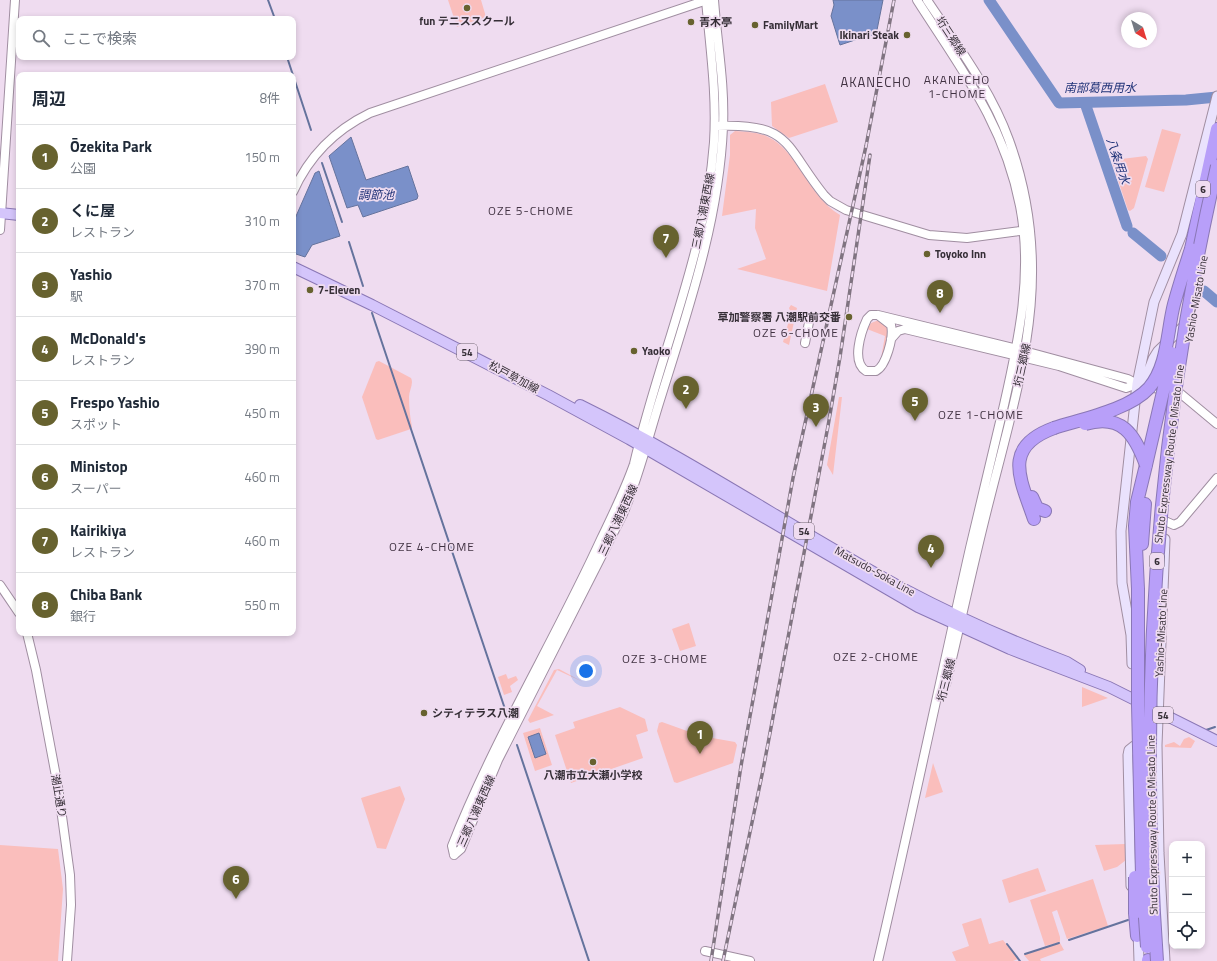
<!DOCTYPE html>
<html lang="ja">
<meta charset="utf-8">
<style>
:root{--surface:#fff;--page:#f6f6f7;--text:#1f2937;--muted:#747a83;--line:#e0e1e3;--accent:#67622f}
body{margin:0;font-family:"Titillium Web","Noto Sans JP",sans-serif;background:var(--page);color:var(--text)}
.controls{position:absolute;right:12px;bottom:12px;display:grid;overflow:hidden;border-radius:8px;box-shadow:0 2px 6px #0003}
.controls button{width:36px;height:36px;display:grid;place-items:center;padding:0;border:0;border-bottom:1px solid var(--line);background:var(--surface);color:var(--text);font:20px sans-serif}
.compass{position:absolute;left:1121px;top:12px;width:36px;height:36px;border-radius:50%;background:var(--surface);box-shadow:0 2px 6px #0003;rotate:142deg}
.you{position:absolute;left:586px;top:671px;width:14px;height:14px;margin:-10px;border:3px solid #fff;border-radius:50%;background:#1a73e8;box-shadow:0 0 0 6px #1a73e833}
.badge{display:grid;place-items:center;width:26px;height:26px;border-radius:50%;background:var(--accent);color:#fff;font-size:13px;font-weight:700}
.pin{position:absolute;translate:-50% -33px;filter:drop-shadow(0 1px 2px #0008)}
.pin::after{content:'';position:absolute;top:21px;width:14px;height:12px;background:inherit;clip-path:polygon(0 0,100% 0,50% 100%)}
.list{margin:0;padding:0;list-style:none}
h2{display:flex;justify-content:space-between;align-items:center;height:52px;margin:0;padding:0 16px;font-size:17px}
h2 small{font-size:13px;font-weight:400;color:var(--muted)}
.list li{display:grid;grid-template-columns:26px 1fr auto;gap:12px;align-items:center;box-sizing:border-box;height:64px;padding:0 16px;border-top:1px solid var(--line)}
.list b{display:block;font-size:15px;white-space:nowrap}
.list p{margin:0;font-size:13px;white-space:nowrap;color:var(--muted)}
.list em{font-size:13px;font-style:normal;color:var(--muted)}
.icon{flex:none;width:22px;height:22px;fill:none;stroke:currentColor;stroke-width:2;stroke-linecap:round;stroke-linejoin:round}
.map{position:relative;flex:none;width:1217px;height:961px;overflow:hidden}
.search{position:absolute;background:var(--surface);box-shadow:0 2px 6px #0003;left:16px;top:16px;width:280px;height:44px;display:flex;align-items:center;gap:10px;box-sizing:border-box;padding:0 14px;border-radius:8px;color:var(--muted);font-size:15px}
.panel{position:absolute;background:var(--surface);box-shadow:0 2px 6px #0003;left:16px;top:72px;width:280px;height:564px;border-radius:8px}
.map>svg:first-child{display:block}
.green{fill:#fabebc}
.water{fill:#7a90c9;stroke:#65739d}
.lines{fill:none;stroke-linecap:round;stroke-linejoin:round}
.stream{stroke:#65739d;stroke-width:2}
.river{stroke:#7a90c9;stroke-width:11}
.tertiary-casing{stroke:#a08ea1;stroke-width:10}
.secondary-casing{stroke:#a08ea1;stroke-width:11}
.primary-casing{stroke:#8a77b5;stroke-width:12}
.motorway-casing{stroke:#8a77b5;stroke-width:14}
.tertiary{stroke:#fff;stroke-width:8}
.secondary{stroke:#eae2fd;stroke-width:9}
.primary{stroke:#d4c5fb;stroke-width:10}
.motorway{stroke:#b89ff9;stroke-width:12}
.rail-casing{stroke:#807481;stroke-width:3.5}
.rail{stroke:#efdcf0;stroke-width:2;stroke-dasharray:6;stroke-linecap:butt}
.motorway-bridge-casing{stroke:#8a77b5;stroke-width:14;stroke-linecap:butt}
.motorway-bridge{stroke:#b89ff9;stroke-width:12}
.poi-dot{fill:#67622f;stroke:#efdcf0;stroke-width:1.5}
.labels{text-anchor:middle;stroke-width:3.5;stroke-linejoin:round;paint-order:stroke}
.shield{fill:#efdcf0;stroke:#6d626e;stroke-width:1}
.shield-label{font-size:10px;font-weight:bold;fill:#352e36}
.poi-label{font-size:11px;font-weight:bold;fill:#352e36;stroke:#efdcf0;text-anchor:start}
.street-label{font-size:11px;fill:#352e36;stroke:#efdcf0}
.neighbourhood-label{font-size:12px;letter-spacing:1px;fill:#413242;stroke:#efdcf0}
.water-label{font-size:12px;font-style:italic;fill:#213378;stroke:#efdcf0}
.quarter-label{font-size:13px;letter-spacing:1px;fill:#413242;stroke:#efdcf0}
</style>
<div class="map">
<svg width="1217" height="961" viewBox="0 0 1217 961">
<rect width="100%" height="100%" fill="#efdcf0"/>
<!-- green -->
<path class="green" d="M448,0H481L486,17L457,27Z
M825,84L838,122L789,138L772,126L771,102Z
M1162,129L1181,134L1164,192L1145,187Z
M735,131C746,132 758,132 768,137C797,150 807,195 840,215L827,291L737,269L766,259L755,228L756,209L722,216L730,155V135Z
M1146,156L1148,159L1134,208L1130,211L1128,210L1112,162L1113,160Z
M791,305L797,308L789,345L783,342L791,313L789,308Z
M879,320L889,329L883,359L880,364L885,336L867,329L871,323Z
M379,361L411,378C414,384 409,390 409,397C409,407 410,417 412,427L411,429L378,440L376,439L362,397L376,362Z
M839,397H842L833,475L827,465Z
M689,623L696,646L680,651L672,629Z
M559,669L583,682L557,670L537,706L554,715L530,723L528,720L554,670Z
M506,674L508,679L516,676L518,680L510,686L512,692L504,695L498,677Z
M1082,687L1108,698L1082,707Z
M620,707L645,719L648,731L636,735L643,758L571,783L555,735L575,728L573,722Z
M662,722L701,736L735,742L737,745L733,763L677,783L674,782L657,731L659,723Z
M540,728L552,765L535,771L523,733Z
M1189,737L1195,741L1191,748L1165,747V745L1174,742L1180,746L1184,739Z
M933,763L943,792L925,798Z
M400,786L405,799L386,849L377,848L361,798Z
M1125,844L1126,860L1117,867L1104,871L1095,845Z
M0,845L58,849L63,889L58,961H0Z
M1038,868L1046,891L1009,903L1002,880Z
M1093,879L1108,926L1067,939L1057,910L1052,912L1060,937V942L1045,946L1030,900Z
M981,918L989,944L1003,940L1018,959L1013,961H956L952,952L969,946L962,924Z
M1060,943L1064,950L1040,959L1041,961H1029L1024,955Z"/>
<!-- water -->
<path class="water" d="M833,0H883L877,30L873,31L872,35L865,39L864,37L840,45L831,16L834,5Z
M351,137L366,180L408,166L418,196L417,199L363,217L358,205L347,208L329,156Z
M319,171L340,236L312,245L305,257L293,253V223L315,173Z
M539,733L546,754L535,758L528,737Z"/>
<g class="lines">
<!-- stream -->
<path class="stream" d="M268,0L275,19
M287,57L311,130
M322,163L342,222
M349,242L363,286
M372,313L506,712
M1206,730L1215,727
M517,745L589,961
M1069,940L1128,920
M1007,944L1020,961
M1025,954L1059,943"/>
<!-- river -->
<path class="river" d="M989,0L1059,103L1186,100L1217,97
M1085,103L1127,226
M1133,233L1161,256
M1204,291L1217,302"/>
<!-- tertiary casing -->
<g class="tertiary-casing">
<path id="tertiary" d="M927,0C957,45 991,90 1009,140C1056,269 1022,372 990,498C974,560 961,622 946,684
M717,126C792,123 784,145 824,195L830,201L846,210L929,235L967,238L1027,230
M293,192C309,156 335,130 370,113L707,0
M0,230L15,0
M878,315L891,325C894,337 886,366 876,371H866C851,362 861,332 867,319L871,315H878L1017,349L1128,379L1137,384L1181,394L1217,424
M891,339L898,331L905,329L1059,366L1126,388L1137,384
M805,343L810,317
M1165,521L1174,525L1180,522L1217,478
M0,585L19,613
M27,633L36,670L58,787L70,875L71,905L67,961
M454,855L461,849L498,760L623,514C639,477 648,438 660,400C688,310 719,221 723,127C725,84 717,42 714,0
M454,855L452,846C494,739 554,642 601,539C613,514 625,490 634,464C659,356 706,253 714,142C717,94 710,47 706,0
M705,951L750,961
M878,961C910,824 939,685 970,548C981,500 993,453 1004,405C1019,339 1033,273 1020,206C1004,123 961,69 917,0"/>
</g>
<!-- secondary casing -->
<g class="secondary-casing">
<path id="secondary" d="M1137,384L1145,380L1153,359L1158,351L1188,322
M1165,539L1157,745L1159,853L1165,961
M1132,664L1131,635L1122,583L1121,531L1137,384L1154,302L1182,234L1217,96
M1131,886L1128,755L1129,750L1134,746
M1138,930L1139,961"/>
</g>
<!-- primary casing -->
<g class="primary-casing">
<path id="primary" d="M0,213L19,215
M293,267L372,305L548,395L629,439L918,607L1010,649L1109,687L1217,741
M580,405C692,460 795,530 904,589C957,617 1011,641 1067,662L1080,670"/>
</g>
<!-- motorway casing -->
<g class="motorway-casing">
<path id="motorway" d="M1191,249L1217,129
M1032,497L1037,508L1045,511
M1034,519C1020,478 1002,447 1054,428
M1142,544L1145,504
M1138,589L1135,526L1137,502L1146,465
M1135,913L1137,936
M1148,960V961"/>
</g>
<!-- tertiary -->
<use href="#tertiary" class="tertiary"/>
<!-- secondary -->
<use href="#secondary" class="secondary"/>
<!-- primary -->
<use href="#primary" class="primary"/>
<!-- motorway -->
<use href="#motorway" class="motorway"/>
<!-- rail casing -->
<g class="rail-casing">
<path id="rail" d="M711,961L741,766L793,478L866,146L894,0
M723,961L763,770L828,426L840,357L870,155"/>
</g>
<!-- rail -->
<use href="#rail" class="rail"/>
<!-- motorway-bridge casing -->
<g class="motorway-bridge-casing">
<path id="motorway-bridge" d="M1085,424C1122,413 1135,435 1146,465
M1054,428C1082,419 1129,410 1149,388C1168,366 1167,331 1174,304C1179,286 1185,267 1191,249
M1146,465L1172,353
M1138,589V705L1142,875L1147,947
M1135,877V913
M1157,961C1138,695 1157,426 1217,166"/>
</g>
<!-- motorway-bridge -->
<use href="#motorway-bridge" class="motorway-bridge"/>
</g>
<!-- markers -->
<g class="poi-dot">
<circle cx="467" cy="8" r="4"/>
<circle cx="691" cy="22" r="4"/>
<circle cx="755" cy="25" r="4"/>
<circle cx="907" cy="35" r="4"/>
<circle cx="927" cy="254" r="4"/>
<circle cx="310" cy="290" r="4"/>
<circle cx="849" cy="317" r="4"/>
<circle cx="634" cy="351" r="4"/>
<circle cx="424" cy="713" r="4"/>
<circle cx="593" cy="762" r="4"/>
</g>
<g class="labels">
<!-- shield labels -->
<g class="shield">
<rect x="1196" y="181" width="14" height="16" rx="3"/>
<rect x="457" y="344" width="20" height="16" rx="3"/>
<rect x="794" y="523" width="20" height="16" rx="3"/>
<rect x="1150" y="553" width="14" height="16" rx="3"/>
<rect x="1153" y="707" width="20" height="16" rx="3"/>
</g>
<g class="shield-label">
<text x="1203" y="193">6</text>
<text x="467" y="356">54</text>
<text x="804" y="535">54</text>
<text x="1157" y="565">6</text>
<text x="1163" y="719">54</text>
</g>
<!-- poi labels -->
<g class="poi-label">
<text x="467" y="25" text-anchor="middle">fun テニススクール</text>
<text x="699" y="26">青木亭</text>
<text x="763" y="29">FamilyMart</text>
<text x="899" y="39" text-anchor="end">Ikinari Steak</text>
<text x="935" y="258">Toyoko Inn</text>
<text x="318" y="294">7-Eleven</text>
<text x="841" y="321" text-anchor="end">草加警察署 八潮駅前交番</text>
<text x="642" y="355">Yaoko</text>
<text x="432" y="717">シティテラス八潮</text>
<text x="593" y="779" text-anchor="middle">八潮市立大瀬小学校</text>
</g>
<!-- street labels -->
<g class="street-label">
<text transform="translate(951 36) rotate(57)" y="4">垳三郷線</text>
<text transform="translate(703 211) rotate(-79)" y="4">三郷八潮東西線</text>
<text transform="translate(1196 299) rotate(-80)" y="4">Yashio-Misato Line</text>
<text transform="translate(1022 365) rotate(-78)" y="4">垳三郷線</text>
<text transform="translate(514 377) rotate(28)" y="4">松戸草加線</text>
<text transform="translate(1169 454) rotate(-83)" y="4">Shuto Expressway Route 6 Misato Line</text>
<text transform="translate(618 520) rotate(-65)" y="4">三郷八潮東西線</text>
<text transform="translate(875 571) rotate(29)" y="4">Matsudo-Soka Line</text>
<text transform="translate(1161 633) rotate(-87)" y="4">Yashio-Misato Line</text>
<text transform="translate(946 680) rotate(-76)" y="4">垳三郷線</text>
<text transform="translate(59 796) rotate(80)" y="4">潮止通り</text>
<text transform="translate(476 811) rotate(-66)" y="4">三郷八潮東西線</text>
<text transform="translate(1152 825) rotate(-91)" y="4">Shuto Expressway Route 6 Misato Line</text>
</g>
<!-- neighbourhood labels -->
<g class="neighbourhood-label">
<text x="957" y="84">AKANECHO<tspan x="957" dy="14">1-CHOME</tspan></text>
<text x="531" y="215">OZE 5-CHOME</text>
<text x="796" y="337">OZE 6-CHOME</text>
<text x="981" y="419">OZE 1-CHOME</text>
<text x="432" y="551">OZE 4-CHOME</text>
<text x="876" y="661">OZE 2-CHOME</text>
<text x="665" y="663">OZE 3-CHOME</text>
</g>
<!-- water labels -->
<g class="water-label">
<text x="1100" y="92">南部葛西用水</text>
<text transform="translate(1118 161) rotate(71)" y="4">八条用水</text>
<text x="376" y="199">調節池</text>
</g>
<!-- quarter labels -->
<g class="quarter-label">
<text x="876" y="87">AKANECHO</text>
</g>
</g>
</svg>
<div class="controls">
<button>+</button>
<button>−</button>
<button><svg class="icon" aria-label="locate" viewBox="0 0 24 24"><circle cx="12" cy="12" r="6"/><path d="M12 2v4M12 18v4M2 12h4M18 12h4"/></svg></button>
</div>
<svg class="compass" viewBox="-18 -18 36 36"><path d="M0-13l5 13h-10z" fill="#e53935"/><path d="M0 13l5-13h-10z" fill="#747a83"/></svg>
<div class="you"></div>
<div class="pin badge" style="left:700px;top:754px">1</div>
<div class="pin badge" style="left:686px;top:409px">2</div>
<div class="pin badge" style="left:816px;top:427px">3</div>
<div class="pin badge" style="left:931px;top:568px">4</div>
<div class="pin badge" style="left:915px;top:421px">5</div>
<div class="pin badge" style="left:236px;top:899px">6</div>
<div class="pin badge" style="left:666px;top:258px">7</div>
<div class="pin badge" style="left:940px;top:313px">8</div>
<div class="search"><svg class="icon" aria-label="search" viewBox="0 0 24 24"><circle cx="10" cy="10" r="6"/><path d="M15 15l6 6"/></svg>ここで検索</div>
<section class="panel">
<h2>周辺<small>8件</small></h2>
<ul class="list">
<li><span class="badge">1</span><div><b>Ōzekita Park</b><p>公園</p></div><em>150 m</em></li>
<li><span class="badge">2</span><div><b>くに屋</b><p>レストラン</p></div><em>310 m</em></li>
<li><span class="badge">3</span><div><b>Yashio</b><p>駅</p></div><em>370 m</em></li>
<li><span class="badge">4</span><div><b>McDonald's</b><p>レストラン</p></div><em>390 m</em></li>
<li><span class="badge">5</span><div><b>Frespo Yashio</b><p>スポット</p></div><em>450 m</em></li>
<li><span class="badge">6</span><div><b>Ministop</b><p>スーパー</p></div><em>460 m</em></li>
<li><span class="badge">7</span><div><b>Kairikiya</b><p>レストラン</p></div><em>460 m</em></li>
<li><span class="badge">8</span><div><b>Chiba Bank</b><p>銀行</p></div><em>550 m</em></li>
</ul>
</section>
</div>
